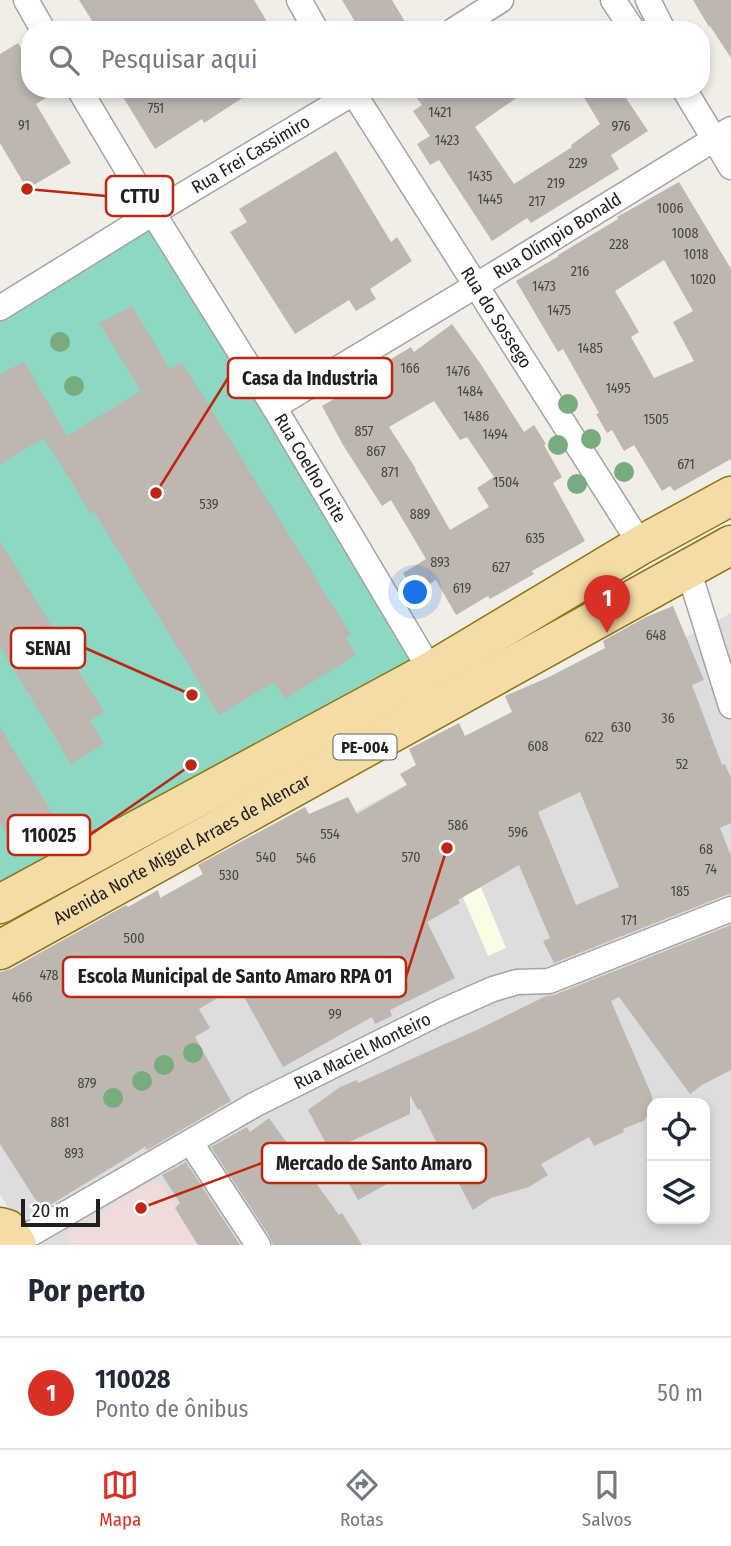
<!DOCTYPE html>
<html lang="pt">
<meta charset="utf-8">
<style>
:root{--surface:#fff;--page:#f2f2f3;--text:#1f2937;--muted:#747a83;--line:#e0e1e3;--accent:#d93025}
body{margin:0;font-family:"Fira Sans Condensed",sans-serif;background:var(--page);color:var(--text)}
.controls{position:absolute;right:21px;bottom:21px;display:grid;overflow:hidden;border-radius:14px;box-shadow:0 4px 10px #0003}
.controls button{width:63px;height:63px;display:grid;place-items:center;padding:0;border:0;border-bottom:2px solid var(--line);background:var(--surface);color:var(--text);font:35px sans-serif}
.scale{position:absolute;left:21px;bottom:18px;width:79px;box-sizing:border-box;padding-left:7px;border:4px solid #202020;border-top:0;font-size:19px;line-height:24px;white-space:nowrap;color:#202020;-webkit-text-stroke:5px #fff;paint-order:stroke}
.you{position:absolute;left:416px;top:593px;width:24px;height:24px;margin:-18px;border:5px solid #fff;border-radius:50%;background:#1a73e8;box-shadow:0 0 0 10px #1a73e833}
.badge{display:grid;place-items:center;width:46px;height:46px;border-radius:50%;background:var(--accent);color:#fff;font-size:23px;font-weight:700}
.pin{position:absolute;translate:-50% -58px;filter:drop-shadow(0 2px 4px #0008)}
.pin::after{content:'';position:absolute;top:37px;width:24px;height:21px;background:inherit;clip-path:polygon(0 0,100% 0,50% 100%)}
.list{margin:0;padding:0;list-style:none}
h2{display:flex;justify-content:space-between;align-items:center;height:91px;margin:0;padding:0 28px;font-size:30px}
h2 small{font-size:23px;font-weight:400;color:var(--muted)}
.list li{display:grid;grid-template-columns:46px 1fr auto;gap:21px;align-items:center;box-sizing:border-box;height:112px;padding:0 28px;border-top:2px solid var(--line)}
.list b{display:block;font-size:26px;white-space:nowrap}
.list p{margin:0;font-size:23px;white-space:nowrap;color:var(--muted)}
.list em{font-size:23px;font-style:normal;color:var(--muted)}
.icon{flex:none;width:38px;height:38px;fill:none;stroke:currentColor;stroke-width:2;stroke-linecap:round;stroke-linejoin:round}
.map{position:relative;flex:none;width:731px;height:1245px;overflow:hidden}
.search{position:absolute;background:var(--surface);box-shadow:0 4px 10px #0003;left:21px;right:21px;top:21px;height:77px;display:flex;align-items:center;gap:18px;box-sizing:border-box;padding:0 24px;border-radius:28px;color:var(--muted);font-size:26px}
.sheet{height:203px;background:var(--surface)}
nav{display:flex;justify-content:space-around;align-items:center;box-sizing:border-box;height:98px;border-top:2px solid var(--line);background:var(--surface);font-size:19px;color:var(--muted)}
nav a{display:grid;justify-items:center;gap:4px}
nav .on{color:var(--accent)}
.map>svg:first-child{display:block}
.residential{fill:#dedddd;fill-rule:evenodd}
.commercial{fill:#efdcd8}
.education{fill:#fafde3}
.pitch{fill:#8cd8c3}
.building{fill:#bdb7b0;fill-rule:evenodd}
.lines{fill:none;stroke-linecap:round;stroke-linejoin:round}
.street-casing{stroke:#a4a4a4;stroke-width:27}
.primary-casing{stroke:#8f730d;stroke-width:41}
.street{stroke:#fff;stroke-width:24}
.primary{stroke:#f4dca7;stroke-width:38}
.tree{fill:#78ac7e}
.labels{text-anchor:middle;stroke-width:5;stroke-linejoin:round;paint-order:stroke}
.number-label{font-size:14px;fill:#474644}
.shield{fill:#fff;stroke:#636363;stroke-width:2}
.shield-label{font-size:16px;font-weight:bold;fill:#202020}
.street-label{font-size:18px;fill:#202020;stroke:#fff}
.leader{fill:none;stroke:#bf2611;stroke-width:2.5}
.callout-dot{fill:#bf2611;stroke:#fff;stroke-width:2.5}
.callout{fill:#fff;stroke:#bf2611;stroke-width:2.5}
.callout-label{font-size:19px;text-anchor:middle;font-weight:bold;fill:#202020}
</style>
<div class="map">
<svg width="731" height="1245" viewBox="0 0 731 1245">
<rect width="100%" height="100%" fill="#f0eee7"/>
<!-- residential -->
<path class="residential" d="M731,613V1245H29L0,1194V1000ZM652,1103H705V1219H652Z"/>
<!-- commercial -->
<path class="commercial" d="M152,1181L161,1184L197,1245H70L67,1240L69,1232Z"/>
<!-- education -->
<path class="education" d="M481,887L506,948L488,956L462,895Z"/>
<!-- pitch -->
<path class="pitch" d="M152,224L415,666L0,898V321Z"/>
<!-- building -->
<path class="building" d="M79,0H254L272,30H98Z
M342,0H392L410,30H360Z
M693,0H731V58L710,26L709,27Z
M18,43L30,63V89H60L36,104L71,163L27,189L0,143V54Z
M118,89H256L204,123L202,119L155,149Z
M428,89H529L475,127L514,184L572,147L571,145L600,124L579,89H620L648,131L611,155L619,169L531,223L527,218L492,241L439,160L430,165L417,144L430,136L413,111L422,105L416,97Z
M336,151L391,242L397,237L412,261L370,289L376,299L356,311L349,300L295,334L230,232L247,222L239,209Z
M679,182L731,269V459L674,491L670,486L662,491L634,445L624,451L612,430L607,433L596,414L599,413L563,349L558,352L516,281L559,256L558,255L618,219L617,217ZM664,260L693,311L673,322L694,361L654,378L631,337L639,332L615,291Z
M132,306L170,369L182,362L351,635L346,638L356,655L285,699L274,682L219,715L94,512L91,514L44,438L0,464V375L24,361L67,436L141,391L99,323Z
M452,324L480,363L524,432L534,425L546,444L544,445L562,477L553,483L585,541L532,571L534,574L490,599L488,596L456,615L436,580L415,593L403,573L426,559L391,500L382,506L343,445L322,406L373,376L370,372L411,347L414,352ZM434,401L460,440L467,437L494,477L477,488L489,507L450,530L415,469H416L389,427Z
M0,541L104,712L90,721L104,744L71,764L0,647Z
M673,606L704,680L692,685L722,765L725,764L731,778V823L720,828L731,856V894L726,895L554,963L543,941L550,938L519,865L458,900L460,903L427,922L455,978L390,1010L392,1016L375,1024L372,1017L283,1067L238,986L199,1009L210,1028L195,1037L231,1101L147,1150L145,1147L42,1210L0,1144V972L11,969L126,905L128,907L158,890L160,898L203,874L198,865L305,807L309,814L348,797L357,814L407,785L400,774L416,765L409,749L459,723L465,736L512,712L505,696L549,677L605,648L603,641L646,617ZM580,792L619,887L576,905L538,812Z
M0,727L59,824L15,850L0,823Z
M731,925V1070L702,1085L690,1094L619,997L611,1001L652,1096V1114L645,1118V1120L623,1129L624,1132L594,1146L589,1137L541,1164L548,1175L529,1187L491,1198L473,1210L434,1138L420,1109L418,1110L410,1095V1114L330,1151L308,1110L340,1087L357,1080L358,1083L400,1064L479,1029L546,996L554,995Z
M269,1118L339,1215L342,1213L362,1245H273L270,1237L211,1147L247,1127L250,1132Z
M331,1152L370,1154L387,1184L358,1200Z
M186,1162L240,1245H198L175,1208L180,1203L162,1175Z"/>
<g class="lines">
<!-- street casing -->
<g class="street-casing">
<g id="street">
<path d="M26,0L43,30"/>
<path d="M299,0L316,30"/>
<path d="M613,0L633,30"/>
<path d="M648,0L663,30"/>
<path d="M454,30L501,0"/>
<path id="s1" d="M79,89L153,213L274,407L431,671"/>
<path id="s2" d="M351,89L641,545"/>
<path d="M684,89L731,167"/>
<path id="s3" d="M0,308L153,213L360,89"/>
<path id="s4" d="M274,407L477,285L731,129"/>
<path d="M688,569L731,706"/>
<path d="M191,1143L258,1245"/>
<path id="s5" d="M15,1243L256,1104L443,1011L493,989L517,982L549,981L731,909"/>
</g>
</g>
<!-- primary casing -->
<g class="primary-casing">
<g id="primary">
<path d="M0,904L431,671L641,545L731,496"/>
<path id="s6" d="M0,950L731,545"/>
<path d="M0,1227L7,1229L17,1245"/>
</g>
</g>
<!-- street -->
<use href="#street" class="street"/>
<!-- primary -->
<use href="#primary" class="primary"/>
</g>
<!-- trees -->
<g class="tree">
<circle cx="60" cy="342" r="10"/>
<circle cx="74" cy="386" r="10"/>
<circle cx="568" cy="404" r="10"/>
<circle cx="591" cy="439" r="10"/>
<circle cx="558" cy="445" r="10"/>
<circle cx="624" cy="472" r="10"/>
<circle cx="577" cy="484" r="10"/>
<circle cx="193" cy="1053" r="10"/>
<circle cx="164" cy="1065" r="10"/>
<circle cx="142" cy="1081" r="10"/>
<circle cx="113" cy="1098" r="10"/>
</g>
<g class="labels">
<!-- number labels -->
<g class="number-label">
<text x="156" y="113">751</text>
<text x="440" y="117">1421</text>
<text x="24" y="130">91</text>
<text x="621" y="131">976</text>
<text x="447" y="145">1423</text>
<text x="578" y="168">229</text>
<text x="480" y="181">1435</text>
<text x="556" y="188">219</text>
<text x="490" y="204">1445</text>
<text x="537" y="206">217</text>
<text x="670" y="213">1006</text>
<text x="685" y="238">1008</text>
<text x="619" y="249">228</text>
<text x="696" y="259">1018</text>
<text x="580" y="276">216</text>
<text x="703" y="284">1020</text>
<text x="544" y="291">1473</text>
<text x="559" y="315">1475</text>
<text x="590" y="353">1485</text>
<text x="410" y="373">166</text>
<text x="458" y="376">1476</text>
<text x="618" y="393">1495</text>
<text x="470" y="396">1484</text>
<text x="476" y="421">1486</text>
<text x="656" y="424">1505</text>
<text x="364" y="436">857</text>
<text x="495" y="439">1494</text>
<text x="376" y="456">867</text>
<text x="686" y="469">671</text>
<text x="390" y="477">871</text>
<text x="506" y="487">1504</text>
<text x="209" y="509">539</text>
<text x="420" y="519">889</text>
<text x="535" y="543">635</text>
<text x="440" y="567">893</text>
<text x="501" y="572">627</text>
<text x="462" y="593">619</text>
<text x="656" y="640">648</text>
<text x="668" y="723">36</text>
<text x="621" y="732">630</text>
<text x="594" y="742">622</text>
<text x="538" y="751">608</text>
<text x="682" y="769">52</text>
<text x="458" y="830">586</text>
<text x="518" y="837">596</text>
<text x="330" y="839">554</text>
<text x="706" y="854">68</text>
<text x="266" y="862">540</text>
<text x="411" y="862">570</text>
<text x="306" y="863">546</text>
<text x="711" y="874">74</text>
<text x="229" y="880">530</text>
<text x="680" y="896">185</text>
<text x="629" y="925">171</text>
<text x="134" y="943">500</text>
<text x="49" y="980">478</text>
<text x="22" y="1002">466</text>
<text x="335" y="1019">99</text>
<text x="87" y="1088">879</text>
<text x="60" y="1127">881</text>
<text x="74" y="1158">893</text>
</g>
<!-- shield labels -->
<rect class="shield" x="333.5" y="734.5" width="63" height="25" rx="5"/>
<g class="shield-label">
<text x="365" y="753">PE-004</text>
</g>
<!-- street labels -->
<g class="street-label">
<text dy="6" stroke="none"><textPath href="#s3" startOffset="294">Rua Frei Cassimiro</textPath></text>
<text dy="6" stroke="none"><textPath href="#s4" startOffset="331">Rua Olímpio Bonald</textPath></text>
<text dy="6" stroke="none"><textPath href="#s2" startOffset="271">Rua do Sossego</textPath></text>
<text dy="6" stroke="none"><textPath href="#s1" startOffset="444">Rua Coelho Leite</textPath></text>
<text dy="6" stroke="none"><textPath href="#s6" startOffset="208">Avenida Norte Miguel Arraes de Alencar</textPath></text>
<text dy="6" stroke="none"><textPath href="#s5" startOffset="397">Rua Maciel Monteiro</textPath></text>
</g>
</g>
<!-- callouts -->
<path class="leader" d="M27 189L106 196M156 493L228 378M192 695L85 648M191 765L90 835M447 848L406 977M141 1208L262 1163"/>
<g class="callout-dot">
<circle cx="27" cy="189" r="7"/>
<circle cx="156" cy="493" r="7"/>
<circle cx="192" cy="695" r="7"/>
<circle cx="191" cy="765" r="7"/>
<circle cx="447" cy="848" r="7"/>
<circle cx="141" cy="1208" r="7"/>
</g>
<g class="callout">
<rect x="106" y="176" width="67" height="40" rx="7"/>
<rect x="228" y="358" width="164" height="40" rx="7"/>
<rect x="11" y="628" width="74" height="40" rx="7"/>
<rect x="8" y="815" width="82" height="40" rx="7"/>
<rect x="63" y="957" width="343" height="40" rx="7"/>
<rect x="262" y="1143" width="224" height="40" rx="7"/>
</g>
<g class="callout-label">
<text x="140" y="203">CTTU</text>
<text x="310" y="385">Casa da Industria</text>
<text x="48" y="655">SENAI</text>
<text x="49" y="842">110025</text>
<text x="235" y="983">Escola Municipal de Santo Amaro RPA 01</text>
<text x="374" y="1170">Mercado de Santo Amaro</text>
</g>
</svg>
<div class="controls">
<button><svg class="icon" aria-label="locate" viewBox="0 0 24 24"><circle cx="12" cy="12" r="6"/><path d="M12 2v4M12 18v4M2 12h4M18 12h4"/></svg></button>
<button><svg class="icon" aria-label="layers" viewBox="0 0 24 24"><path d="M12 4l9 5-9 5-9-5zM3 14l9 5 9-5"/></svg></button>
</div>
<div class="scale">20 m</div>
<div class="you"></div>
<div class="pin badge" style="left:607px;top:633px">1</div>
<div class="search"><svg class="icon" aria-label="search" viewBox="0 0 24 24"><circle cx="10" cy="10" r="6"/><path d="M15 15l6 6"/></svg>Pesquisar aqui</div>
</div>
<section class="sheet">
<h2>Por perto<small></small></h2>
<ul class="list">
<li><span class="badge">1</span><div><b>110028</b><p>Ponto de ônibus</p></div><em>50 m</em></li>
</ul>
</section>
<nav>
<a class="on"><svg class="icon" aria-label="map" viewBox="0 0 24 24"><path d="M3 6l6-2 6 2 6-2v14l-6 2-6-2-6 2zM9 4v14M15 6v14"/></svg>Mapa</a>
<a><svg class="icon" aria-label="directions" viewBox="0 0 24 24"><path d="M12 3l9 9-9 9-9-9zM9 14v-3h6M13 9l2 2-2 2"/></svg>Rotas</a>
<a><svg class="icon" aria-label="saved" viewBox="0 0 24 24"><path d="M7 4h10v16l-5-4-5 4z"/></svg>Salvos</a>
</nav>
